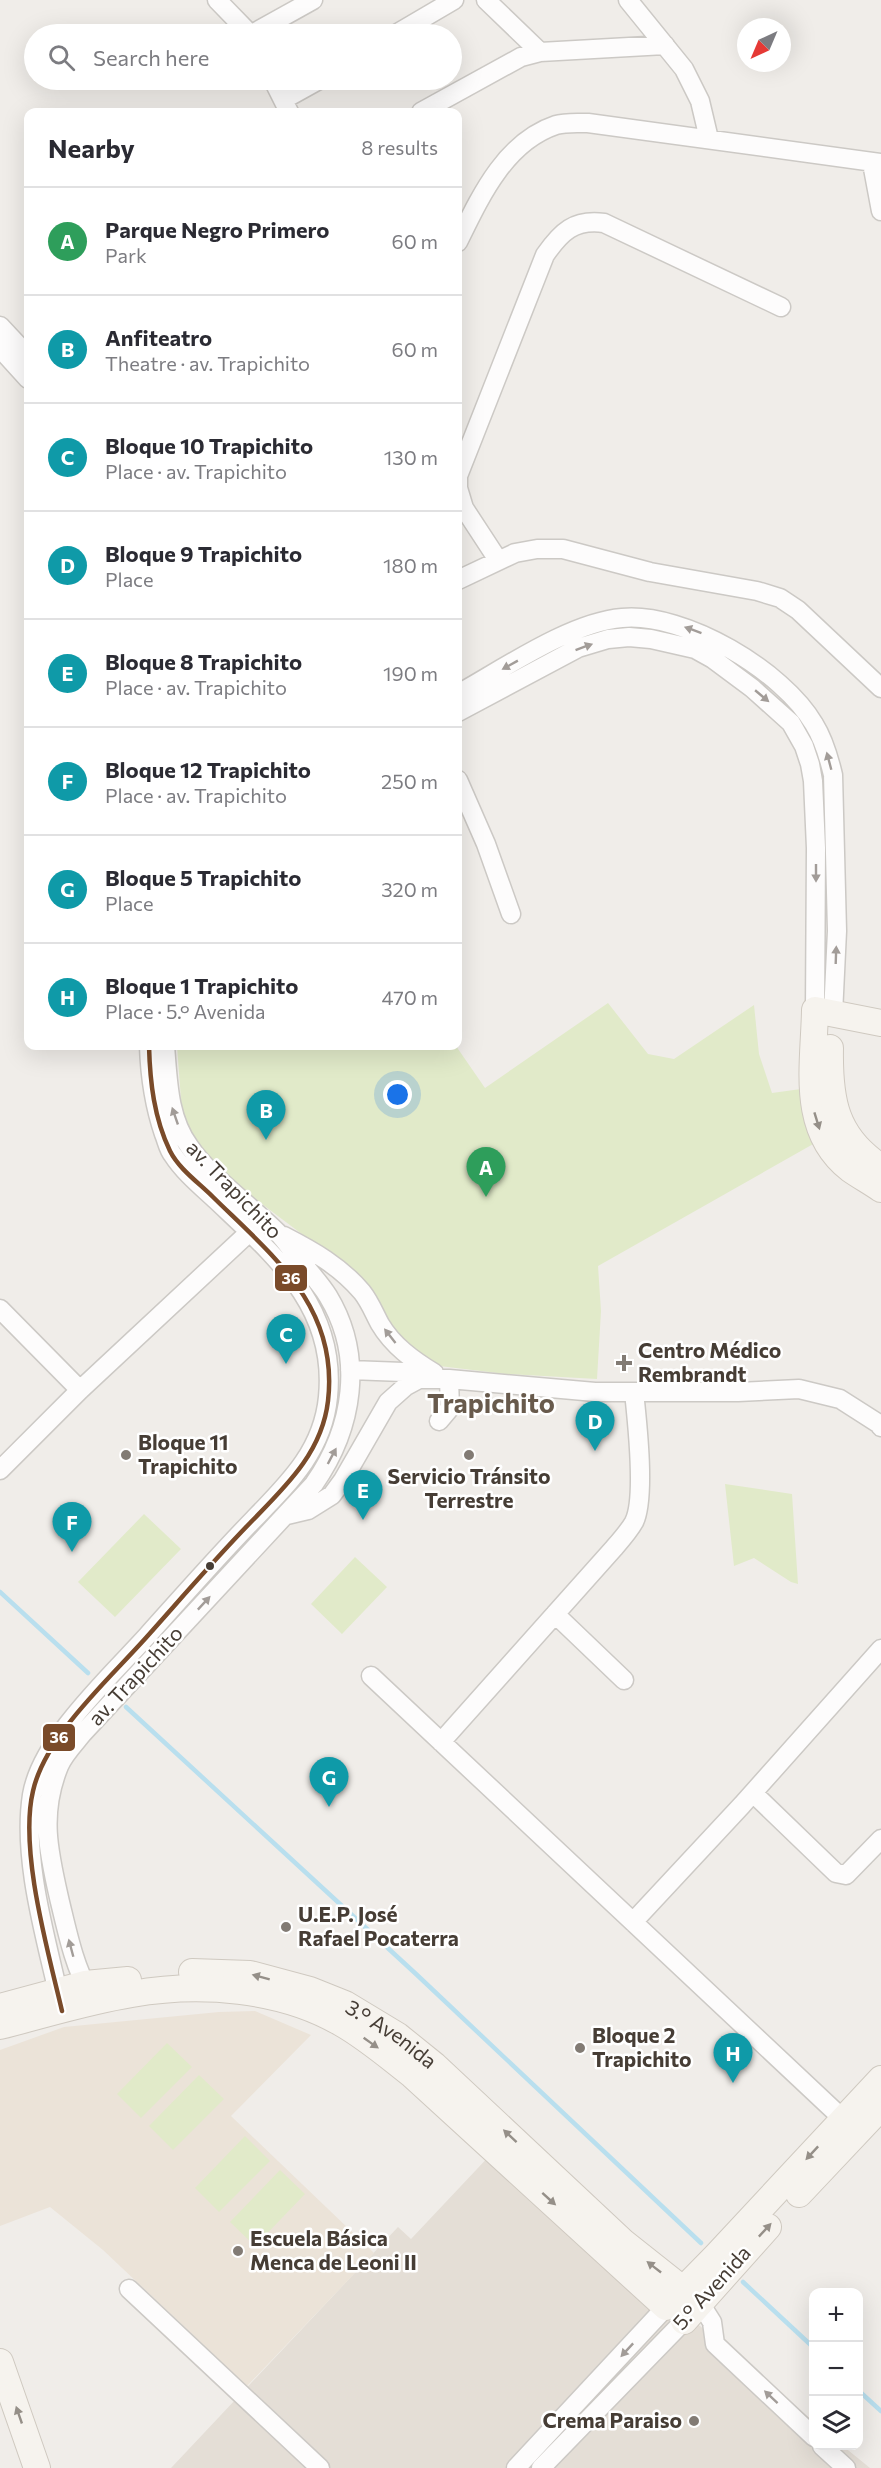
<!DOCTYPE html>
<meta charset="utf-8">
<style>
:root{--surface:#fff;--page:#f7f7f7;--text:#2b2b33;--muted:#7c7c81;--line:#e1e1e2;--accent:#827b74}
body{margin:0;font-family:Commissioner,sans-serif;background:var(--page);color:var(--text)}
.controls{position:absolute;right:18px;bottom:18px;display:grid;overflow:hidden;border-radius:12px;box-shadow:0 6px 24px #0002}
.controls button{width:54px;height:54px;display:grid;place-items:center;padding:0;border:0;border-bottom:2px solid var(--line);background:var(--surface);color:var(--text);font:30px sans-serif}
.compass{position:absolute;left:737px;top:18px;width:54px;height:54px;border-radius:50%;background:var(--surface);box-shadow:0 6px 24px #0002;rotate:224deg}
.you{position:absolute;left:398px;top:1095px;width:21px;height:21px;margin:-15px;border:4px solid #fff;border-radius:50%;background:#1a73e8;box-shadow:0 0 0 9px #1a73e833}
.badge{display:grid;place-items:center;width:39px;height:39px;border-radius:50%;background:var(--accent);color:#fff;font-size:20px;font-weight:700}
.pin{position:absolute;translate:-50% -50px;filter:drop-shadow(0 2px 3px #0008)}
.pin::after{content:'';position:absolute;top:32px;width:21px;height:18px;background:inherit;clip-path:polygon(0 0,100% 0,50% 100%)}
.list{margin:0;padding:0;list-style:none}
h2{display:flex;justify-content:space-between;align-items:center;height:78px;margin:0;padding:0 24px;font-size:26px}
h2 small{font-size:20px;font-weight:400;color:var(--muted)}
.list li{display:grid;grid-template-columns:39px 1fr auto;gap:18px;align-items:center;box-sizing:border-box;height:108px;padding:0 24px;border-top:2px solid var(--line)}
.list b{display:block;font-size:22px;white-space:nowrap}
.list p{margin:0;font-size:20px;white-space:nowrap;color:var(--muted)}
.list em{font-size:20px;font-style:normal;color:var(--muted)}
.icon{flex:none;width:33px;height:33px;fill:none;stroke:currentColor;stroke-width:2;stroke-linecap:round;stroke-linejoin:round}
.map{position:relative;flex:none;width:881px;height:2468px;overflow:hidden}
.search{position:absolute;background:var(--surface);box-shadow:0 6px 24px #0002;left:24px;top:24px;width:438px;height:66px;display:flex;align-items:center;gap:15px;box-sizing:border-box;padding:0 21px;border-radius:33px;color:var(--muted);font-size:22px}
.panel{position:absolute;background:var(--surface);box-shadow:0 6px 24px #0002;left:24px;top:108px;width:438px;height:942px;border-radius:12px}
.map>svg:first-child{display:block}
.residential{fill:#e4ded6}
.education{fill:#ebe3d8}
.green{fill:#e1eac9}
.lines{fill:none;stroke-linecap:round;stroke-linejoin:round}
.stream{stroke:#b9dfee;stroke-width:4.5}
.street-casing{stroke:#ccc9c5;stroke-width:21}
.secondary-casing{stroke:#cfc9c0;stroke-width:28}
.street{stroke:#fdfcfc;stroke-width:18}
.secondary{stroke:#f6f3ee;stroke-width:26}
.bus-1-casing{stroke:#fff;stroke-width:9}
.bus-1{stroke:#7a4b2a;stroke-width:4.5}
.oneway{fill:#a29c98}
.oneway2{fill:#958f88}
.poi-dot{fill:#827b74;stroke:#fff;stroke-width:2}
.bus-dot{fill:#463d35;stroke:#fff;stroke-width:2}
.labels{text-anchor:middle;stroke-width:5;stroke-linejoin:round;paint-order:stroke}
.street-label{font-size:21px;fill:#463d35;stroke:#fff}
.poi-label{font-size:21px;font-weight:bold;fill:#463d35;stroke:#fff;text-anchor:start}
.district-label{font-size:27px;font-weight:bold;fill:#685a4c;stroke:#fff}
.line-badge{stroke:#fff;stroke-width:2}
.badge-label{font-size:16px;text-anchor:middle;font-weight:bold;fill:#fff}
</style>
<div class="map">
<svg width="881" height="2468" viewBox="0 0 881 2468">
<rect width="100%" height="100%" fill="#f0ede9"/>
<!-- residential -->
<path class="residential" d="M493,2152L813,2421L814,2446H843L870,2468H171L398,2227L411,2239Z"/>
<!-- education -->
<path class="education" d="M255,2011L311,2035L231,2116L374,2253L247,2386L103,2250L50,2207L0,2226V2050L64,2027L219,2012Z"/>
<!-- green -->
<path class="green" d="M608,1003L648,1054L674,1059L754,1005L759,1054L772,1093L801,1089L815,1143L598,1266L601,1311L597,1379L506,1374L431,1365L416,1358L327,1253L229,1179L206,1155L195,1139L182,1113L177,1046H456L485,1088Z
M725,1484L792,1494L798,1584L791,1582L754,1558L734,1566Z
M144,1514L181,1549L115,1617L78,1582Z
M355,1557L387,1587L342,1634L311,1604Z
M167,2043L192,2067L141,2118L117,2094Z
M199,2075L224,2099L173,2150L149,2126Z
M245,2136L270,2161L219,2212L195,2188Z
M280,2170L305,2194L255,2246L230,2222Z"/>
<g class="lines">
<!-- stream -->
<path class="stream" d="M0,1592L88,1673
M126,1707L416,1974L701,2243
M743,2282L814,2348
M858,2390L881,2411"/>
<!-- street casing -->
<g class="street-casing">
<path id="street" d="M217,0L250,34
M486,0L540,52
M628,0L684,69L700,101L709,139
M252,34L313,0
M396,34L454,0
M273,80L289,112
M283,100L319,80
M421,112L521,57L540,52L665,45
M872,163L881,211
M458,242C480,197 505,142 556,125C565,122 578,123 588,123L881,163
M0,326L28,356
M0,348L28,379
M458,486V476L545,255C561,232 574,219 604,223L781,307
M458,488L464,508L498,560
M458,580L515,553L537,549H563L650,572L757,591L780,598L798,610L881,688
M458,694C503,669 571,622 622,618C685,612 783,671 814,724C824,740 829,758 833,775L837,931L833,1014
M458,712L578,648L608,639L629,637L651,639L695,649L713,659L752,688L791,723L804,746L810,764L813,781L816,848L815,1010
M458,780L486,844L511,914
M284,1236C313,1251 340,1266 362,1292C370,1302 374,1313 380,1324C393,1346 413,1360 434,1373
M0,1309L80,1390
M350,1370L430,1373
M439,1421L450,1408L449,1379
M0,1470L80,1390L257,1225
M287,1515L308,1510L332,1495L343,1480L388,1402L406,1386L419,1379H449L595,1392H738L799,1389L840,1399L879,1424L881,1427
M555,1614L624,1680
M371,1676L843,2119
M441,1742L614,1548C621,1540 629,1531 634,1522C646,1498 637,1420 634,1392
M753,1793L836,1873L846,1875L881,1839
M633,1922L742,1805L881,1649
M90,1994C74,1965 68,1935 60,1902C49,1854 39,1815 59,1766C64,1754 75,1743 83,1733L314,1484C353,1428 365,1357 328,1296C320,1283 309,1272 300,1260C292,1251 285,1240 277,1232C251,1206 209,1176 189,1146C168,1117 168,1080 165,1046
M60,2001C46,1938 22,1859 32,1795C41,1740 110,1677 147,1636C182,1597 217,1557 254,1519C289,1483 323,1450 328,1397C337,1307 275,1256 216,1200C201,1186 184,1172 173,1155C168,1149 167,1141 164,1134C154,1105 150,1077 149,1046
M129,2289L320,2468
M700,2303L712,2322L715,2344L814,2437
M822,2446L846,2468
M516,2468L666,2307
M541,2468L684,2321"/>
</g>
<!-- secondary casing -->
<g class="secondary-casing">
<g id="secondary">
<path d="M881,1023L815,1010C814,1066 800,1130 850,1169C860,1176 871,1182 881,1189"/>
<path d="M830,1048C829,1100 835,1137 881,1167"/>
<path id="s1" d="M192,1972L250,1974L310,1990L345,2004L398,2036L434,2065L623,2242L700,2303"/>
<path d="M0,2007L85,1984L128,1980"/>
<path d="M0,2026C44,2015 88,2001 132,1994C199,1982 281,1988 341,2023C366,2037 388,2056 411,2074L666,2307L716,2256L881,2079"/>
<path d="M799,2194L881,2107"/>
<path d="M684,2321L768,2227"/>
<path d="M0,2362L37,2468"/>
</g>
</g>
<!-- street -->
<use href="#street" class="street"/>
<!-- secondary -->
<use href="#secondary" class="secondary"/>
<!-- bus-1 casing -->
<g class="bus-1-casing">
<path id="bus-1" d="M62,2011C48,1951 19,1850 33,1791C45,1737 106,1682 143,1641C178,1602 213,1561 250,1523C285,1487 322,1453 328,1401C339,1307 273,1256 213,1197C199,1183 179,1169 170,1151C154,1118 150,1082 149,1046"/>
</g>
<!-- bus-1 -->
<use href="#bus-1" class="bus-1"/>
</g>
<!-- one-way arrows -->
<defs><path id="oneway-solid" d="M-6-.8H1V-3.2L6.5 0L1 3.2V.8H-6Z" transform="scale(1.5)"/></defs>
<g class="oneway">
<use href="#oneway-solid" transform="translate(693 630) rotate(-160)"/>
<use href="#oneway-solid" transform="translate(584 647) rotate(-20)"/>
<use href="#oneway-solid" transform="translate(510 665) rotate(151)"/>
<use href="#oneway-solid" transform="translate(762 696) rotate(40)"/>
<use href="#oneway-solid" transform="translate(829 761) rotate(-105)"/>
<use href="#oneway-solid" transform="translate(816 873) rotate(90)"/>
<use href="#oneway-solid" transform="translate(836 955) rotate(-88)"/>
<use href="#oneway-solid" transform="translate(175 1116) rotate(-109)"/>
<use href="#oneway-solid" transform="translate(390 1336) rotate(-128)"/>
<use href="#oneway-solid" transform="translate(332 1456) rotate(-62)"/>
<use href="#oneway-solid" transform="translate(204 1603) rotate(-47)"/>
<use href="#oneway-solid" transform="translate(71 1948) rotate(-105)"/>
<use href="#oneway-solid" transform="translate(627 2350) rotate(133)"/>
<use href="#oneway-solid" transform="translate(771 2397) rotate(-137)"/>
</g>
<g class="oneway2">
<use href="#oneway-solid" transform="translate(817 1121) rotate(73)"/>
<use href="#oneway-solid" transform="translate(261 1977) rotate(-165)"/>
<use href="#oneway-solid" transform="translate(371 2043) rotate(35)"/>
<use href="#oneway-solid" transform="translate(510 2136) rotate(-137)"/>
<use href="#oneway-solid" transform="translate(812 2153) rotate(133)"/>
<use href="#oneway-solid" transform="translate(549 2199) rotate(42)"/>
<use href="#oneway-solid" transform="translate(765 2230) rotate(-47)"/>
<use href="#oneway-solid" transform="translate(654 2267) rotate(-142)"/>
<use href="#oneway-solid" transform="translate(19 2415) rotate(-109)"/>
</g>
<!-- markers -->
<g class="poi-dot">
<path d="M621 1354h6v6h6v6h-6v6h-6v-6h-6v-6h6z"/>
<circle cx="126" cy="1455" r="6"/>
<circle cx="469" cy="1455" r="6"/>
<circle cx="286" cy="1927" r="6"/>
<circle cx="580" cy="2048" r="6"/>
<circle cx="238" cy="2251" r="6"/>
<circle cx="694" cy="2421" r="6"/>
</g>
<circle class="bus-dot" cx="210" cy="1566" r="5"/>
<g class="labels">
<!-- street labels -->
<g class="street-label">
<text transform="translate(234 1190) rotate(46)" y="7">av. Trapichito</text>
<text transform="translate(136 1676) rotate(-47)" y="7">av. Trapichito</text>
<text dy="7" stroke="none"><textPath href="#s1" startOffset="213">3.° Avenida</textPath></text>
<text transform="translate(712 2288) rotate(-48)" y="7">5.° Avenida</text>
</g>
<!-- poi labels -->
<g class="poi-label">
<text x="638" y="1358">Centro Médico<tspan x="638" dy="24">Rembrandt</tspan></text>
<text x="138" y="1450">Bloque 11<tspan x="138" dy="24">Trapichito</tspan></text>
<text x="469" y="1484" text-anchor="middle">Servicio Tránsito<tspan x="469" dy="24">Terrestre</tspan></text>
<text x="298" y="1922">U.E.P. José<tspan x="298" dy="24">Rafael Pocaterra</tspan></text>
<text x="592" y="2043">Bloque 2<tspan x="592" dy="24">Trapichito</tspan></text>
<text x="250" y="2246">Escuela Básica<tspan x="250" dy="24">Menca de Leoni II</tspan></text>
<text x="682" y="2428" text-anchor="end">Crema Paraiso</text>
</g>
<!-- district labels -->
<g class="district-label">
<text x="491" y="1413">Trapichito</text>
</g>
</g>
<g class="line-badge">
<rect x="274" y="1264" width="34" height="28" rx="6" fill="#7a4b2a"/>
<rect x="42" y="1723" width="34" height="29" rx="6" fill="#7a4b2a"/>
</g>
<g class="badge-label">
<text x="291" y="1284">36</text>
<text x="59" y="1743">36</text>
</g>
</svg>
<div class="controls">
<button>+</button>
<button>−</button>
<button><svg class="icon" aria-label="layers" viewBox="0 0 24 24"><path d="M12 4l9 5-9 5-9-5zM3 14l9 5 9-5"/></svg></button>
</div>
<svg class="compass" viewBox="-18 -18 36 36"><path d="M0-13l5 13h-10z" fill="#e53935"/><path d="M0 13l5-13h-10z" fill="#7c7c81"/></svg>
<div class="you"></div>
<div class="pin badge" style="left:486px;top:1197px;background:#2e9e5b">A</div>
<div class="pin badge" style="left:266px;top:1140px;background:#0f9aa8">B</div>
<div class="pin badge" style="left:286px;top:1364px;background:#0f9aa8">C</div>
<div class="pin badge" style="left:595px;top:1451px;background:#0f9aa8">D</div>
<div class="pin badge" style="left:363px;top:1520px;background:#0f9aa8">E</div>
<div class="pin badge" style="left:72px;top:1552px;background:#0f9aa8">F</div>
<div class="pin badge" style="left:329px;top:1807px;background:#0f9aa8">G</div>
<div class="pin badge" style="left:733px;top:2083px;background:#0f9aa8">H</div>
<div class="search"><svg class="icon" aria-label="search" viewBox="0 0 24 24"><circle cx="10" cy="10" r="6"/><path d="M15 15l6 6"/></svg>Search here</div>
<section class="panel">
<h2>Nearby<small>8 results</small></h2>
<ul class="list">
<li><span class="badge" style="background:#2e9e5b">A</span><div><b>Parque Negro Primero</b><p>Park</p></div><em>60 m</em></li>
<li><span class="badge" style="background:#0f9aa8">B</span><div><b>Anfiteatro</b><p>Theatre · av. Trapichito</p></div><em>60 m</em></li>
<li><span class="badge" style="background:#0f9aa8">C</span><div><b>Bloque 10 Trapichito</b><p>Place · av. Trapichito</p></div><em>130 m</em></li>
<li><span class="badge" style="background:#0f9aa8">D</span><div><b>Bloque 9 Trapichito</b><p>Place</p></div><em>180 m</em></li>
<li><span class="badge" style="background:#0f9aa8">E</span><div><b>Bloque 8 Trapichito</b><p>Place · av. Trapichito</p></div><em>190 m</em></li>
<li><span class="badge" style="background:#0f9aa8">F</span><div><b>Bloque 12 Trapichito</b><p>Place · av. Trapichito</p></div><em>250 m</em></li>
<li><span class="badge" style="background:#0f9aa8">G</span><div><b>Bloque 5 Trapichito</b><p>Place</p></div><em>320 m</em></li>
<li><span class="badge" style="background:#0f9aa8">H</span><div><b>Bloque 1 Trapichito</b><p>Place · 5.° Avenida</p></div><em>470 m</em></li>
</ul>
</section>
</div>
